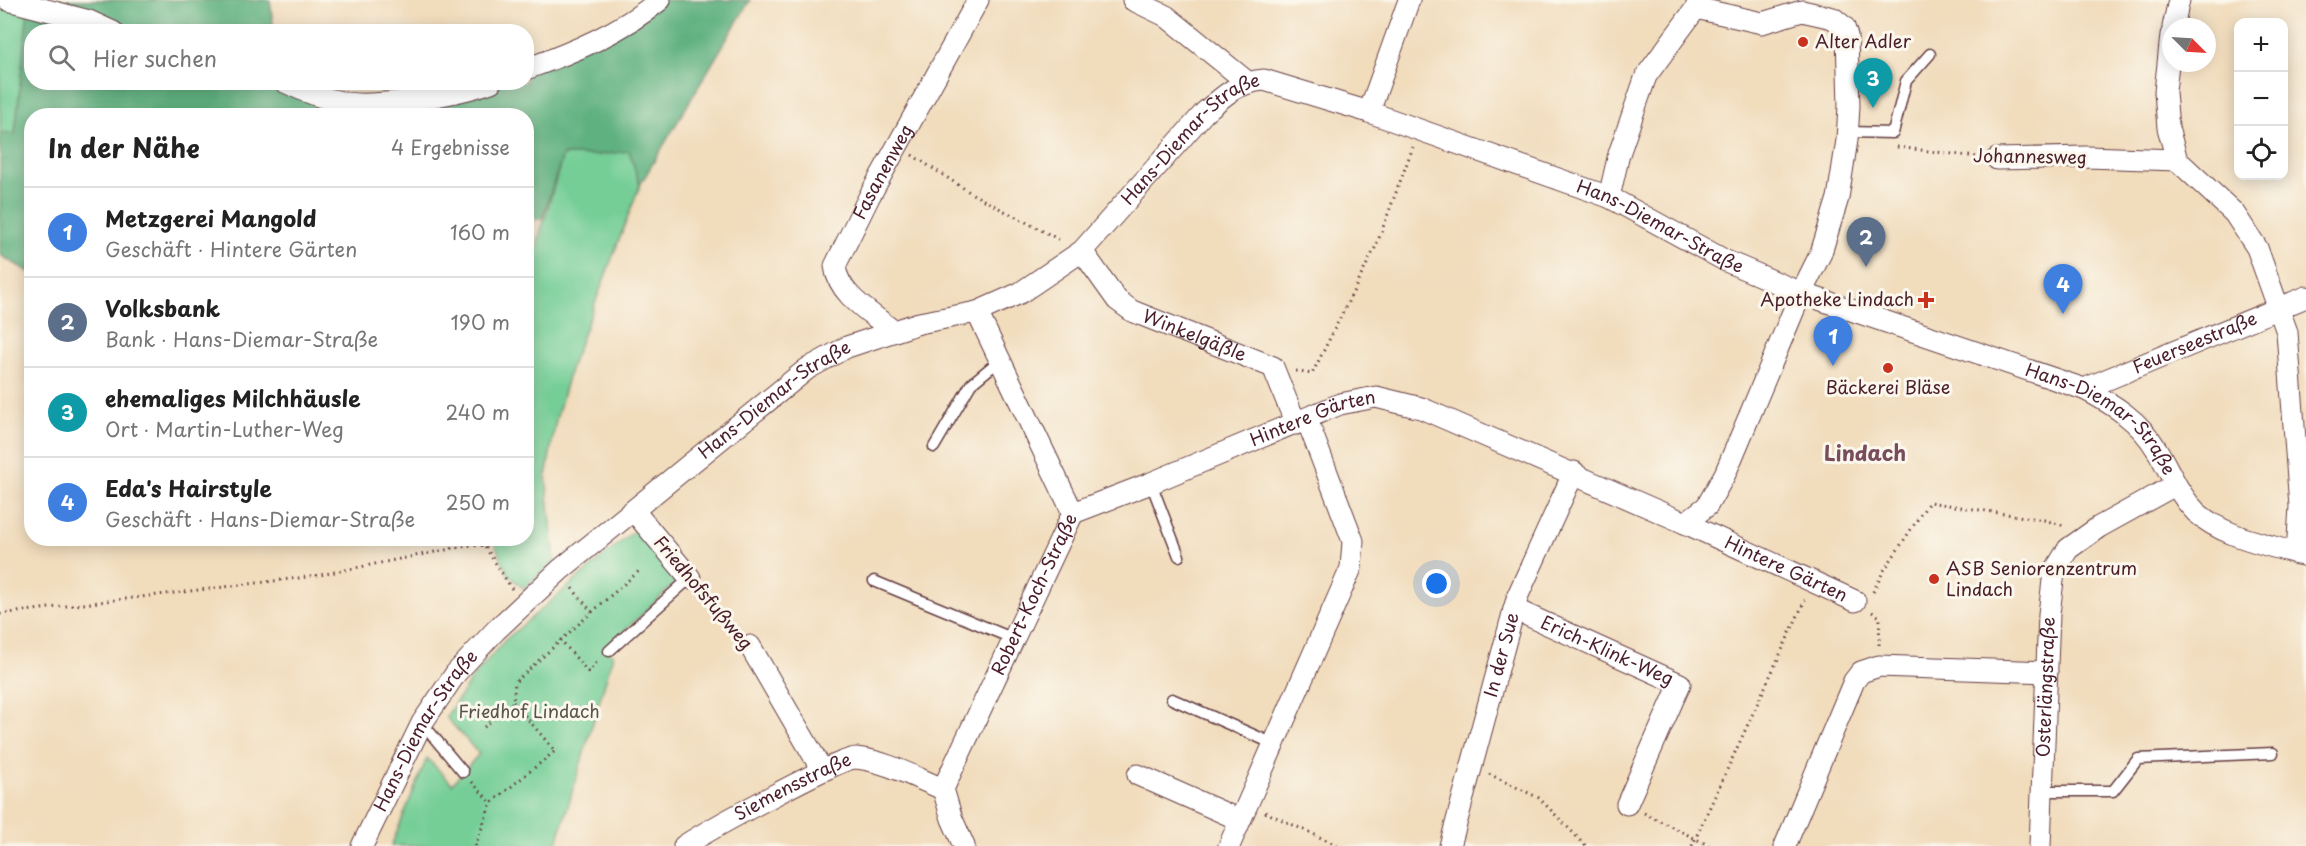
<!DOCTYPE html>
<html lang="de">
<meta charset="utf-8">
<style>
:root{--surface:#fff;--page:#f2f2f2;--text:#222;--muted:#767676;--line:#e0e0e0;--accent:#c8321e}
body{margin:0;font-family:"Playpen Sans",sans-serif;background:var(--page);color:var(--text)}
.controls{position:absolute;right:18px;top:18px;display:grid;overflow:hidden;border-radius:12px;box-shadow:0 3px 15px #0003}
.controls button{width:54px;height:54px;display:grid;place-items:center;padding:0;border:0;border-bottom:2px solid var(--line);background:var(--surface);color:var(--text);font:30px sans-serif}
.compass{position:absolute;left:2162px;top:18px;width:54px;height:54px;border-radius:50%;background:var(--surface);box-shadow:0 3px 15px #0003;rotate:114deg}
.you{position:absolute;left:1437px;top:584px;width:21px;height:21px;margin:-15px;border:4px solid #fff;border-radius:50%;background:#1a73e8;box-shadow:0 0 0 9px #1a73e833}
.badge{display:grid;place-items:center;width:39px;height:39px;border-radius:50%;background:var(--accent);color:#fff;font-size:20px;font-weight:700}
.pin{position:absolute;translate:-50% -50px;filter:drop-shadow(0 2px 3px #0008)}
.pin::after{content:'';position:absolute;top:32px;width:21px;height:18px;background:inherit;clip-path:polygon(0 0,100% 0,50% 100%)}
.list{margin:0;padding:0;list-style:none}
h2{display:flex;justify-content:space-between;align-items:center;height:78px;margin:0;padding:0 24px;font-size:26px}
h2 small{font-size:20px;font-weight:400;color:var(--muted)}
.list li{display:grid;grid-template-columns:39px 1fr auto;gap:18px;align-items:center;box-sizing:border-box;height:90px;padding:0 24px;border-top:2px solid var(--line)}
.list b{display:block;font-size:22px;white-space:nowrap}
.list p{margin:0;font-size:20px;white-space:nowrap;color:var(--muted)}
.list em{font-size:20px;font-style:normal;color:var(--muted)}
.icon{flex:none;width:33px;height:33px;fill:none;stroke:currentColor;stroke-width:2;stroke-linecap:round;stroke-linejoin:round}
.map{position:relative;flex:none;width:2306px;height:846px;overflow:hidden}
.search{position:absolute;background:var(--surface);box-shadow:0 3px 15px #0003;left:24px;top:24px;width:510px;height:66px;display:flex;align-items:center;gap:15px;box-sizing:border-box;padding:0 21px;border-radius:24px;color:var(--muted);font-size:22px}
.panel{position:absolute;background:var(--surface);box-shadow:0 3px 15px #0003;left:24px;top:108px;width:510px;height:438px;border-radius:24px}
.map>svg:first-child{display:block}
.green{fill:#74ce96;stroke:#5f7660;stroke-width:1.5}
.forest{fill:#5fb17f;stroke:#546855;stroke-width:1.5}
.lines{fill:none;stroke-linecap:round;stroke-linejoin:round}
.lane-casing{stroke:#633b41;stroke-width:13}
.street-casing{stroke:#633b41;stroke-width:23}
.path{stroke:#633b41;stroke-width:3;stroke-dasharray:1.5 4.5;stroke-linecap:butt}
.lane{stroke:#fff;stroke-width:10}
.street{stroke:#fff;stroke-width:21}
.poi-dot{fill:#c8321e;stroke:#fbf7ec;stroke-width:2}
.labels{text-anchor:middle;stroke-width:6;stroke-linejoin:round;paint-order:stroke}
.poi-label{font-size:18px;fill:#4a1f2b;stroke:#fbf7ec;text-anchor:start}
.street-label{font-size:18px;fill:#4a1f2b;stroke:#fbf7ec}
.park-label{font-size:18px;fill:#57544b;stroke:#fbf7ec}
.quarter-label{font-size:21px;font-weight:bold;fill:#784c5c;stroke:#fbf7ec}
</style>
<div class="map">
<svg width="2306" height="846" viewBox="0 0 2306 846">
<rect width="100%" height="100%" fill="#fbf7ec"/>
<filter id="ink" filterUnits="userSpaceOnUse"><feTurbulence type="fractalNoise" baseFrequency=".0167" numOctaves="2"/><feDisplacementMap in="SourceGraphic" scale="12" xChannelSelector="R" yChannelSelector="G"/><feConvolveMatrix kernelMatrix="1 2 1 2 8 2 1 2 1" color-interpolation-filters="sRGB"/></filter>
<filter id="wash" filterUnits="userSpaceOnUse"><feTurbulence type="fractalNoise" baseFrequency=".008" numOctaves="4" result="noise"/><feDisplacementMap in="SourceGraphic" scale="24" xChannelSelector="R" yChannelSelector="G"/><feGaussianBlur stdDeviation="1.35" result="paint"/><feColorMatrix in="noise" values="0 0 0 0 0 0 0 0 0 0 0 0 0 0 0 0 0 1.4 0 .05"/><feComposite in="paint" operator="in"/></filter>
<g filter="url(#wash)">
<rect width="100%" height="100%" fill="#f1dcbc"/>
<!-- green -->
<path class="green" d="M0,0H29L15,135L0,133Z
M629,150L640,185L571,366L556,420L546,476L555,562L523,588L508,574L494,542L486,539L526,538L527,279L563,155H598Z
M641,525L684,575L606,648L613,656L556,846H391L427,758L452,784L479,754L446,717L473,677L505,640Z"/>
<!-- forest -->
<path class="forest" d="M29,0H270L274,31L32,32V82L285,83L348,103L491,83L526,82L527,69L660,0H750L640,185L629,151L598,155H563L542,219L527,220L526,116H32L31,273L0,255V133L15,134Z"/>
</g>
<g filter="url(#ink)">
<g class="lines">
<!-- lane casing -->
<g class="lane-casing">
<path id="lane" d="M1847,132L1893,133L1906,81L1930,54
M934,447L971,384L1000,360
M1151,483L1179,556
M874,581L1014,639
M609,651L690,578
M1172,699L1274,744
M422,723L463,772
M2043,791H2113L2138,759L2273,753"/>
</g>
<!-- street casing -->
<g class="street-casing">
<g id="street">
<path d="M8,0L89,21L113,32"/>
<path d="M1133,0L1166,16L1246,81"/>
<path d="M2173,27L2179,0"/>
<path d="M2171,35L2165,92L2168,128L2177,160L2234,213L2257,248L2287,332L2300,506L2297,554"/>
<path d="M526,69C574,52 621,32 660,0"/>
<path d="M285,82C305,92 324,99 346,103C379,108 459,94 491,82"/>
<path d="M1369,112L1409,0"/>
<path d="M1997,159L2087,157L2177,160"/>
<path d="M1609,197L1619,154L1646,76L1696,8L1699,0"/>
<path id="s1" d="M1082,251L1117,300L1132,311L1273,367L1296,424"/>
<path d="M977,312L1073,513"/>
<path id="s2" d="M893,331C872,313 838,295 835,266L869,197L978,0"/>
<path id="s3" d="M2084,389L2306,297"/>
<path d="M634,511L690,578"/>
<path id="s4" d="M1073,513L1151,483L1340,404L1376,397L1421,408L1685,523L1707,506L1725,474L1801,293L1821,253L1838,198L1847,140L1849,106L1847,36L1844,27L1833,18L1802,11L1762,23L1696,8"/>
<path id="s5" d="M1685,523L1855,601"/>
<path id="s6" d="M1514,609L1680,684L1627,804"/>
<path d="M750,646L822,770"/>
<path d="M1138,775L1240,820"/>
<path id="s7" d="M362,846L422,723L456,673L496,630L560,570L807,369L847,347L919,323L977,312L1020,293L1082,251L1204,113C1223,96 1238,82 1264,80L1369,112L1609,197L1726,261L1801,293L2084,389C2113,404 2140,421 2157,450C2170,471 2178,494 2196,512C2224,538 2271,545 2306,556"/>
<path id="s8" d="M684,846C705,832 840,757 856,758C886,761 916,778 943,789"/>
<path id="s9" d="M964,846L952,819L943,789L1073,513"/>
<path d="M1229,846L1351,568L1353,541L1307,420"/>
<path id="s10" d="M1450,846L1518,595L1574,472"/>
<path d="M1785,846L1854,681L1861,672L1879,666L2047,672"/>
<path id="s11" d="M2040,846L2049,614L2054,572L2068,549L2099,527L2175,485"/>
</g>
</g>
<!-- path -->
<path class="path" d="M1897,147L1977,157
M912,155L974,195L1062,241
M1296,371L1312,374L1376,246L1413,147
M1873,592L1883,572L1929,502L2044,520L2065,526
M703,593L739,632
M592,612L639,571
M1872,612L1880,617L1879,646
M0,614L315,576L460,547L484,545L512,589
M560,639L588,672L599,660
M484,727L513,702L515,682L592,612L571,587
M1489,774L1539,798L1586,846
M472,782L491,803L555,751L513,702
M1265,812L1339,846
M1644,813L1710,846
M475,846L491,803
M1692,846L1805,600"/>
<!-- lane -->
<use href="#lane" class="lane"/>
<!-- street -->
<use href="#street" class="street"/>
</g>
</g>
<!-- markers -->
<g class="poi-dot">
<circle cx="1803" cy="42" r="6"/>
<path d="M1923 291h6v6h6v6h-6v6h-6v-6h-6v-6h6z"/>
<circle cx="1888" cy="368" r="6"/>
<circle cx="1934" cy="579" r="6"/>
</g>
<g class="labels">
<!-- poi labels -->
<g class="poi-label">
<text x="1815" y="48">Alter Adler</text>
<text x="1914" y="306" text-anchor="end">Apotheke Lindach</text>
<text x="1888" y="394" text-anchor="middle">Bäckerei Bläse</text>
<text x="1946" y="575">ASB Seniorenzentrum<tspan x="1946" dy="21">Lindach</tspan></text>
</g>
<!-- street labels -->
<g class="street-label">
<text dy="6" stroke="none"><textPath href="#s7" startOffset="1122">Hans-Diemar-Straße</textPath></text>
<text transform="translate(2030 157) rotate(1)" y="6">Johannesweg</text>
<text dy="6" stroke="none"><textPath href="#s2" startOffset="195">Fasanenweg</textPath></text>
<text dy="6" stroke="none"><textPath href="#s7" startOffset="1642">Hans-Diemar-Straße</textPath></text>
<text dy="6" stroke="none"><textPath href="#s1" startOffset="146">Winkelgäßle</textPath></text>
<text dy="6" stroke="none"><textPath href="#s3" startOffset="120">Feuerseestraße</textPath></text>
<text dy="6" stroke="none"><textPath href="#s7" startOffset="618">Hans-Diemar-Straße</textPath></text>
<text dy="6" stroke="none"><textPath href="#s4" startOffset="258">Hintere Gärten</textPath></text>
<text dy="6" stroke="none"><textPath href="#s7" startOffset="2128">Hans-Diemar-Straße</textPath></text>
<text dy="6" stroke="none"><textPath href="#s5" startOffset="111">Hintere Gärten</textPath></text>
<text transform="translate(703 593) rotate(50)" y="6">Friedhofsfußweg</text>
<text dy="6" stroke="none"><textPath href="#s9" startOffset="276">Robert-Koch-Straße</textPath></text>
<text dy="6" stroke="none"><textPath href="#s6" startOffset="102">Erich-Klink-Weg</textPath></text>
<text dy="6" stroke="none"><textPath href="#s10" startOffset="198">In der Sue</textPath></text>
<text dy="6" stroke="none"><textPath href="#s11" startOffset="159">Osterlängstraße</textPath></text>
<text dy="6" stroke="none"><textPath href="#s7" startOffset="132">Hans-Diemar-Straße</textPath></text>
<text dy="6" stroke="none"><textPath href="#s8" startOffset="124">Siemensstraße</textPath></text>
</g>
<!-- park labels -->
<g class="park-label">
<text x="529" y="718">Friedhof Lindach</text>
</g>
<!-- quarter labels -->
<g class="quarter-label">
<text x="1865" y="461">Lindach</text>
</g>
</g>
</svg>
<div class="controls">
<button>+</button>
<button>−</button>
<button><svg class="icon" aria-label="locate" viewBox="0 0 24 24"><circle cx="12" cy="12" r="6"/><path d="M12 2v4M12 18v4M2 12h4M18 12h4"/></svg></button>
</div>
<svg class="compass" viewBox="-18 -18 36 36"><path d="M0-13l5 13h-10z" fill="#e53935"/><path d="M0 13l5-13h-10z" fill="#767676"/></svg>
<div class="you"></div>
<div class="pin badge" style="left:1833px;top:366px;background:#3f7fe0">1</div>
<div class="pin badge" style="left:1866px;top:267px;background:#5c6f8a">2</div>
<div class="pin badge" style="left:1873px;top:108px;background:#0f9aa8">3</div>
<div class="pin badge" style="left:2063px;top:314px;background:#3f7fe0">4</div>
<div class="search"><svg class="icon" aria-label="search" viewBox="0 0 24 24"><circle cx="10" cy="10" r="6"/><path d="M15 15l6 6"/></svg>Hier suchen</div>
<section class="panel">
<h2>In der Nähe<small>4 Ergebnisse</small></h2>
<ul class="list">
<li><span class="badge" style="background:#3f7fe0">1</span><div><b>Metzgerei Mangold</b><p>Geschäft · Hintere Gärten</p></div><em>160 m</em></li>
<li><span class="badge" style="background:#5c6f8a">2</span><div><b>Volksbank</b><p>Bank · Hans-Diemar-Straße</p></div><em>190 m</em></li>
<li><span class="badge" style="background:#0f9aa8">3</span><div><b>ehemaliges Milchhäusle</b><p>Ort · Martin-Luther-Weg</p></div><em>240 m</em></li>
<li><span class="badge" style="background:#3f7fe0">4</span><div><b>Eda's Hairstyle</b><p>Geschäft · Hans-Diemar-Straße</p></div><em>250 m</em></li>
</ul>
</section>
</div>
